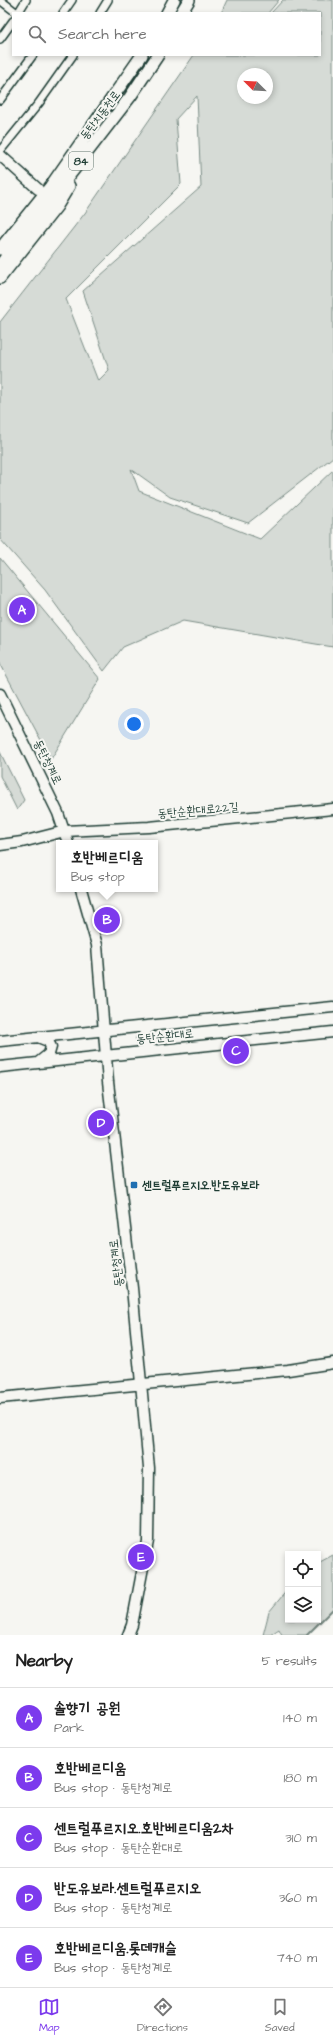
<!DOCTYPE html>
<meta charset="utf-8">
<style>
:root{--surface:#fff;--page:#f2f2f2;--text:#222;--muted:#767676;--line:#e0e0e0;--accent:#7c3aed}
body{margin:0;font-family:"Architects Daughter","Poor Story",sans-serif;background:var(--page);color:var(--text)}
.controls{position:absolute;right:12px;bottom:12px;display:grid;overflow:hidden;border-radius:0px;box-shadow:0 2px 6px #0003}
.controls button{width:36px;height:36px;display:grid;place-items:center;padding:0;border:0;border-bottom:1px solid var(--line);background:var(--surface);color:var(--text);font:20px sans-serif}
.compass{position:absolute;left:237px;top:68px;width:36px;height:36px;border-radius:50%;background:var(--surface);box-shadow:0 2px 6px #0003;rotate:294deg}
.you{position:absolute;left:134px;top:724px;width:14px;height:14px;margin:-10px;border:3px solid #fff;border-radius:50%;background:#1a73e8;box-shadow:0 0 0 6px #1a73e833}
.badge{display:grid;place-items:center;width:26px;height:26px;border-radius:50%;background:var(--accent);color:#fff;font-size:13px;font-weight:700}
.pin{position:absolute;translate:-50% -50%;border:2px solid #fff;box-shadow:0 1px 4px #0006}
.popup{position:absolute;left:56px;top:840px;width:102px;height:52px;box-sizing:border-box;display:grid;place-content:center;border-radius:0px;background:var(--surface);filter:drop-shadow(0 1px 3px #0005);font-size:13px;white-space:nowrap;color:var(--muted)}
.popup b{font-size:15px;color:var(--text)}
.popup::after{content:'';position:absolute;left:50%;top:100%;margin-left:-8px;border:8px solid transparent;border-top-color:var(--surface)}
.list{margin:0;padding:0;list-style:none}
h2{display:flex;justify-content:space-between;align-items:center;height:52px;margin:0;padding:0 16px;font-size:17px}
h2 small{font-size:13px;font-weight:400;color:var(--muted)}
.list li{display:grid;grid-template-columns:26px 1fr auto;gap:12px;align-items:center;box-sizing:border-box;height:60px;padding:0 16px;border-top:1px solid var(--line)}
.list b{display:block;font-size:15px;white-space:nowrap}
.list p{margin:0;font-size:13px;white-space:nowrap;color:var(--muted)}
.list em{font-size:13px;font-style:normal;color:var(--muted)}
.icon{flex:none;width:22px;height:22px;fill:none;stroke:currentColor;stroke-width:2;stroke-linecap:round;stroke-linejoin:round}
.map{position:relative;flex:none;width:333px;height:1635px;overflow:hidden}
.search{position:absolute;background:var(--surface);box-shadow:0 2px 6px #0003;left:12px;right:12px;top:12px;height:44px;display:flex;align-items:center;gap:10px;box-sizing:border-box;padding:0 14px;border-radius:0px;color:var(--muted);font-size:15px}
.sheet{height:352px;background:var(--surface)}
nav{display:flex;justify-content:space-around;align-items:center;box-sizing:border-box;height:56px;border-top:1px solid var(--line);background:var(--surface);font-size:11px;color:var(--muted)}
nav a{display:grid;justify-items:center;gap:2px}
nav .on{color:var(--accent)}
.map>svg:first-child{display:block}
.green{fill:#d6dbd6;stroke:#7a8c85;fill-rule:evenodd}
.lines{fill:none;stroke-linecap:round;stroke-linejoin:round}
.stream{stroke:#72847d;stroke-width:2}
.street-casing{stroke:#1f3d34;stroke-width:10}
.secondary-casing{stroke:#1f3d34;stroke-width:13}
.primary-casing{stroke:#1f3d34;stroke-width:14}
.street{stroke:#f6f6f2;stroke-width:7}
.secondary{stroke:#f6f6f2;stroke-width:10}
.primary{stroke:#f6f6f2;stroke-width:11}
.poi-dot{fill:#1f6fb2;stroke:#f6f6f2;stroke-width:1.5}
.labels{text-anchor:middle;stroke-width:4;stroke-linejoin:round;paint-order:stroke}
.shield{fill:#f6f6f2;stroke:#60746d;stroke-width:1}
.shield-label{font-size:11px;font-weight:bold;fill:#1f3d34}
.street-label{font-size:12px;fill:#1f3d34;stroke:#f6f6f2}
.poi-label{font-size:12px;font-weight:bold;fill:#1f3d34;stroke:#f6f6f2;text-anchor:start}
</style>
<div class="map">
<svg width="333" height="1635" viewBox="0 0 333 1635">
<rect width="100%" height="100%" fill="#f6f6f2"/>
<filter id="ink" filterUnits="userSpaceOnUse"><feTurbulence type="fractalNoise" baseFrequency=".025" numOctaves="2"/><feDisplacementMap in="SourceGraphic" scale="8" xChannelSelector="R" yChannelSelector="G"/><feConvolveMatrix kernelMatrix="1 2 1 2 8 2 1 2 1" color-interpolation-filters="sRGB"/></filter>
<g filter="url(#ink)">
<!-- green -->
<path class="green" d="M227,0H279L268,13H221Z
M283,0H333V457L248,523L170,497L131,469L139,491L260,539L333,470V647L183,621L123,647L104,671L45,590L0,539V322L85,213L194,55H320V13H271ZM243,74H267V98H243ZM197,96L201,187L83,291L109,370L98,381L66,299L181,184L176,119Z
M0,558L100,679L51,759L0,663Z
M0,752L24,800L17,810L0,776Z
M333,1555V1609L307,1635H282L279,1629L270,1635H263L269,1612L288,1589V1620H318V1563Z"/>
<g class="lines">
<!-- stream -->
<path class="stream" d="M307,1635L333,1609"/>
<!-- street casing -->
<g class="street-casing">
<path id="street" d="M0,0L17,13
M18,13L26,0
M63,13L72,0
M100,13L108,0
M0,39L13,21
M0,100L33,55
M0,151L39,103L73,55"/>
</g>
<!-- secondary casing -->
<g class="secondary-casing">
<path id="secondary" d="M0,155L38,189
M0,694L58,813L68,843
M0,845L22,842L65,831L149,827L333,809
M81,889L97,945L108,1082L132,1288L149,1468L148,1541L132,1625L128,1635
M154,1025L147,1029L142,1039L149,1049L154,1050
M38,1037L48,1041L51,1047L49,1054L39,1062
M0,1041L333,1007
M0,1067L333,1032
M0,1398L288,1370L333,1363"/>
</g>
<!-- primary casing -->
<g class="primary-casing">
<path id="primary" d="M167,13L174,0
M181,13L189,0
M0,249L50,187L142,55
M0,265L130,97L158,55
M0,278L57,206L69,186"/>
</g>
<!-- street -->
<use href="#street" class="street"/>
<!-- secondary -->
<use href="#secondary" class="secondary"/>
<!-- primary -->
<use href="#primary" class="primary"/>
</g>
</g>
<!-- markers -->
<rect class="poi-dot" x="130" y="1181" width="8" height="8" rx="2"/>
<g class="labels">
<!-- shield labels -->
<rect class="shield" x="69" y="152" width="24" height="18" rx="3"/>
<g class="shield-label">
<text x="81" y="165">84</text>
</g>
<!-- street labels -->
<g class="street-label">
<text transform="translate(100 115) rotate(-53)" y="4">동탄치동천로</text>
<text transform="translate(48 762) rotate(64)" y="4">동탄청계로</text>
<text transform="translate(198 810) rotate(-5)" y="4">동탄순환대로22길</text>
<text transform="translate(165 1036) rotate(-6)" y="4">동탄순환대로</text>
<text transform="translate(116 1263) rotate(-97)" y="4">동탄청계로</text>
</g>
<!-- poi labels -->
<g class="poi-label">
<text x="142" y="1189">센트럴푸르지오.반도유보라</text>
</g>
</g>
</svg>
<div class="controls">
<button><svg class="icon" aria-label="locate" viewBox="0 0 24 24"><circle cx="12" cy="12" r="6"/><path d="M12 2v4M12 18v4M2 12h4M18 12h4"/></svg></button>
<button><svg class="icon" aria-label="layers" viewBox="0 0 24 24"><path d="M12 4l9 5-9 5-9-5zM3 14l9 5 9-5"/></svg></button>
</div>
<svg class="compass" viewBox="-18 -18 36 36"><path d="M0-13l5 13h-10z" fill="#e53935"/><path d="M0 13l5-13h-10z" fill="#767676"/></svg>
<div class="you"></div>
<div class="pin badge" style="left:22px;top:610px">A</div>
<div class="pin badge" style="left:107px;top:920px">B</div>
<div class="popup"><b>호반베르디움</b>Bus stop</div>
<div class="pin badge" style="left:236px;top:1051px">C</div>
<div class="pin badge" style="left:101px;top:1123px">D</div>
<div class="pin badge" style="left:141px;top:1557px">E</div>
<div class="search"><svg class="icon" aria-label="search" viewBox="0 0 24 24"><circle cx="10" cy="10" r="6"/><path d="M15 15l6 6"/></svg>Search here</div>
</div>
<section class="sheet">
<h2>Nearby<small>5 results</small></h2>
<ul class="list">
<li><span class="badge">A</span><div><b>솔향기 공원</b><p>Park</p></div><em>140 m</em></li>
<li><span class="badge">B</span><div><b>호반베르디움</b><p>Bus stop · 동탄청계로</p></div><em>180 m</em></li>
<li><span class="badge">C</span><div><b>센트럴푸르지오.호반베르디움2차</b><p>Bus stop · 동탄순환대로</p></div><em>310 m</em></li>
<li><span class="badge">D</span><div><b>반도유보라.센트럴푸르지오</b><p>Bus stop · 동탄청계로</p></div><em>360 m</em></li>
<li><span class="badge">E</span><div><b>호반베르디움.롯데캐슬</b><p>Bus stop · 동탄청계로</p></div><em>740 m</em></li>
</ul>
</section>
<nav>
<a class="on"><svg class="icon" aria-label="map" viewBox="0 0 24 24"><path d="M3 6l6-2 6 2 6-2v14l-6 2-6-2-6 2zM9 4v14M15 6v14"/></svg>Map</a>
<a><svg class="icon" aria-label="directions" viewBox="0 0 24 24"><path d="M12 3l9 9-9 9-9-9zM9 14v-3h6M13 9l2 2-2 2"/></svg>Directions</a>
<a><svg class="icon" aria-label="saved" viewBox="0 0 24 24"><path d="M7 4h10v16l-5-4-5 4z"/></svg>Saved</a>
</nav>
